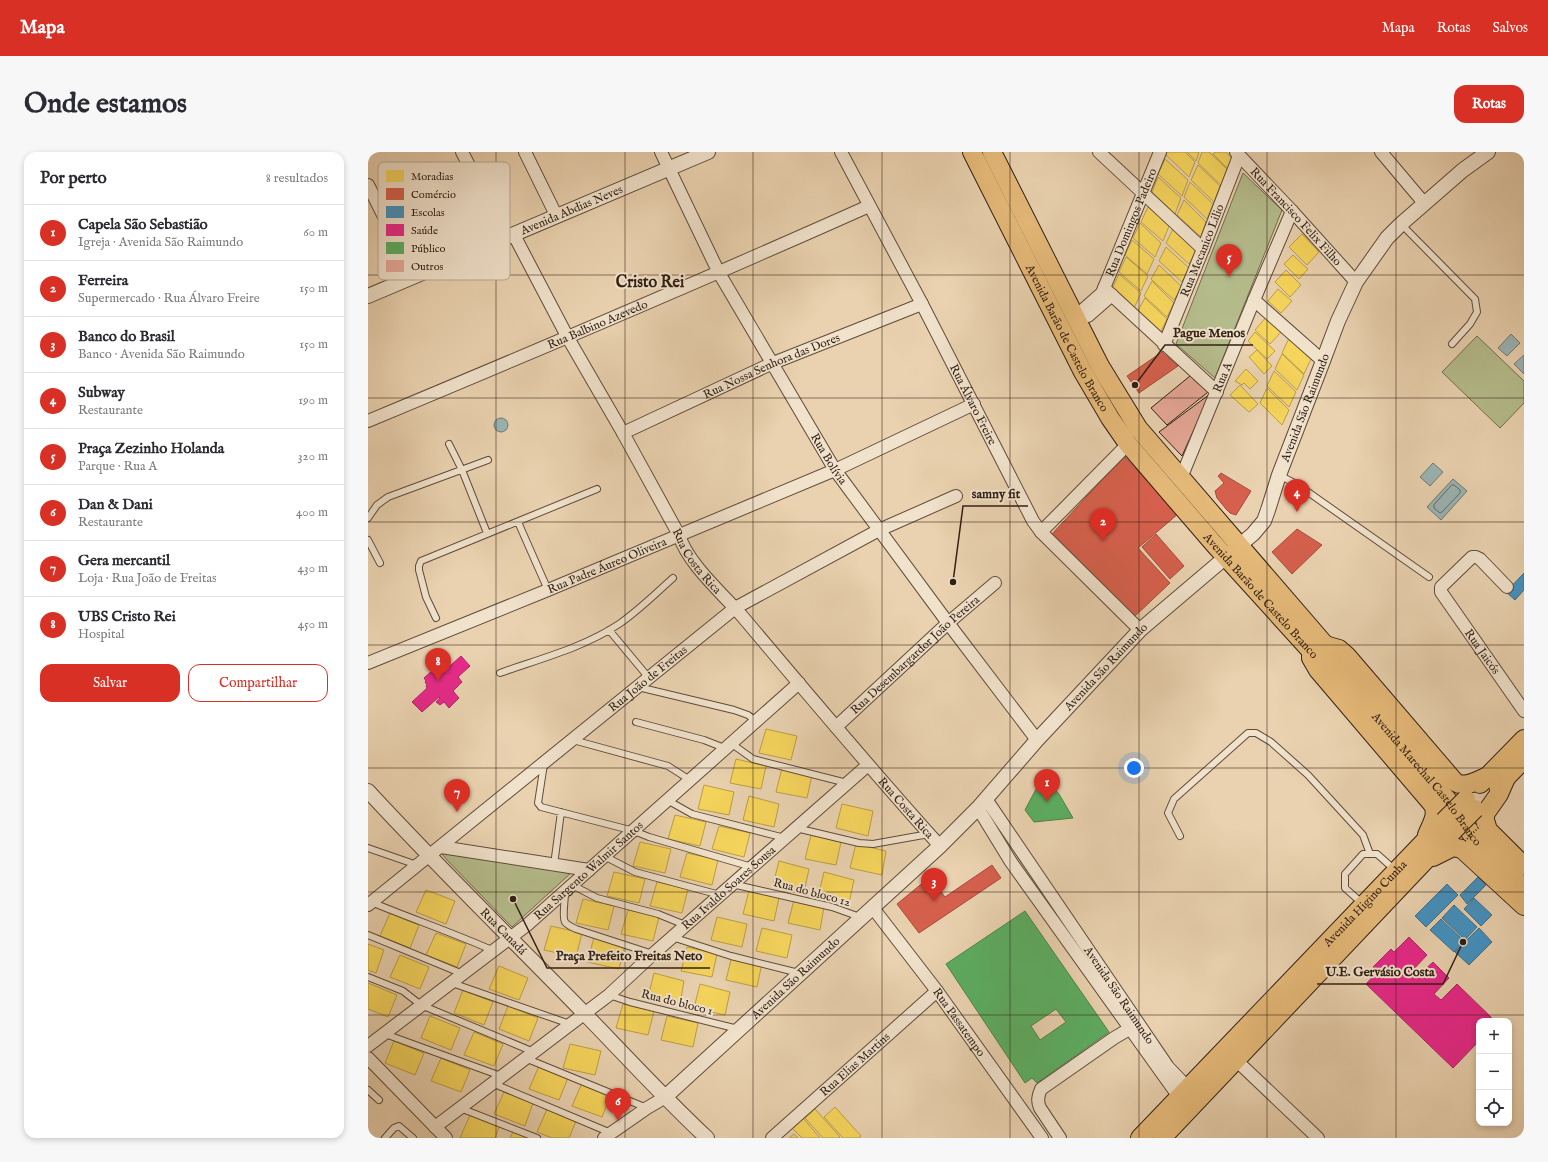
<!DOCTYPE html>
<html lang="pt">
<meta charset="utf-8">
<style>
:root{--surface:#fff;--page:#f7f7f7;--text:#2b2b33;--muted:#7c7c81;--line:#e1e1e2;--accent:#d93025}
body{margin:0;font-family:"IM FELL English",serif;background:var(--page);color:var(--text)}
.controls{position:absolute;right:12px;bottom:12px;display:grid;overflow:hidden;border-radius:8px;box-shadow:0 2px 6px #0003}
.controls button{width:36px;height:36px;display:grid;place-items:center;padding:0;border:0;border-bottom:1px solid var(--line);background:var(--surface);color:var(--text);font:20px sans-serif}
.you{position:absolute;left:766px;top:616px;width:14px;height:14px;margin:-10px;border:3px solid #fff;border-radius:50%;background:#1a73e8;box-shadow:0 0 0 6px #1a73e833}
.badge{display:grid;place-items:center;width:26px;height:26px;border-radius:50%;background:var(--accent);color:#fff;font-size:13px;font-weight:700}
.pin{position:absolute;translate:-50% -33px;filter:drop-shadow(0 1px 2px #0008)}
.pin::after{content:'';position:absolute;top:21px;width:14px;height:12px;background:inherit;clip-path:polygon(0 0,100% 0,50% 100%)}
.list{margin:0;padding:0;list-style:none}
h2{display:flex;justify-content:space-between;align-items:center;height:52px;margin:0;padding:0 16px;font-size:17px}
h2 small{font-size:13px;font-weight:400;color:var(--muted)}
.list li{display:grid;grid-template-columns:26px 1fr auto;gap:12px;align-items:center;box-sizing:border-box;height:56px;padding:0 16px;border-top:1px solid var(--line)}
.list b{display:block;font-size:15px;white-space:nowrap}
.list p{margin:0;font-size:13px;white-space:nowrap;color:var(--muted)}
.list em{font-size:13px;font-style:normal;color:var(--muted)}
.actions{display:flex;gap:8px;padding:12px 16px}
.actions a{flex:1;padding:9px 0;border:1px solid var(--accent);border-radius:12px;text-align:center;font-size:14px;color:var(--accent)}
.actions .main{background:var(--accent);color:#fff}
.icon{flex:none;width:22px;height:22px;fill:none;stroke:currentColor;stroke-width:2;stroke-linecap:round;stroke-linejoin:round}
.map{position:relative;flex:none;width:1156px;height:986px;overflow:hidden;border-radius:12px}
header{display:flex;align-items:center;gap:24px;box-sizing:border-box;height:56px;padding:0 20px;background:var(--accent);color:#fff}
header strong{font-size:19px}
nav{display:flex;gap:22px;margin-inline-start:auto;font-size:14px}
.intro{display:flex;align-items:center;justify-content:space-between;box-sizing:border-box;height:96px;padding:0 24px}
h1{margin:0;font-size:28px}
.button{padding:10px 18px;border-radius:12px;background:var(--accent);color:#fff;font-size:14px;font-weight:700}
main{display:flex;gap:24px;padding:0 24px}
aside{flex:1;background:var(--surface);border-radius:12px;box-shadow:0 2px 6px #0003}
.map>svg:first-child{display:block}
.green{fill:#b5bc8c;stroke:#726e50}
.water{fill:#9bb5b5;stroke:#707975}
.homes{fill:#f6d55c;stroke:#bb9e46}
.shops{fill:#d6604d;stroke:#a44c3c}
.schools{fill:#4393c3;stroke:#3d708e}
.health{fill:#e7298a;stroke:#b02667}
.public{fill:#5aae61;stroke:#4d834a;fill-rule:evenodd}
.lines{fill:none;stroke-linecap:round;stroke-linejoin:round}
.shore{stroke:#666a64;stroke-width:1}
.building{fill:#e7a898;stroke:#301f14}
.service-casing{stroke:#5e4c3b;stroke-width:8}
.minor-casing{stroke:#5e4c3b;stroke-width:14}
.tertiary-casing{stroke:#5e4c3b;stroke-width:16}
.primary-casing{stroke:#301f14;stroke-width:20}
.service{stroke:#f1e2cc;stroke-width:6}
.minor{stroke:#f1e2cc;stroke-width:12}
.tertiary{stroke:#f1e2cc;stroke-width:14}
.primary{stroke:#e5b978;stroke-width:18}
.primary-bridge-casing{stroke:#301f14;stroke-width:20;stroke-linecap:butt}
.path-bridge{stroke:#301f14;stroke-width:2;stroke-dasharray:1 2;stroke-linecap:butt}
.primary-bridge{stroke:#e5b978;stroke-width:18}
.grid{fill:none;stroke:#301f14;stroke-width:1;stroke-opacity:0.55}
.labels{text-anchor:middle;stroke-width:4;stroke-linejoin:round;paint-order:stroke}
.street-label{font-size:12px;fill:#301f14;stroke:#f1e2cc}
.district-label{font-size:16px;font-weight:bold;fill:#301f14;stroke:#f1e2cc}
.key{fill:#f1e2cc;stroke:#b7a895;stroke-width:1}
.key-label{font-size:11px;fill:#301f14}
.leader{fill:none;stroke:#301f14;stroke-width:1.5}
.callout-dot{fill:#301f14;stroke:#f1e2cc;stroke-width:1.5}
.callout-label{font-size:13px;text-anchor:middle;font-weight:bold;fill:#301f14;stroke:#f1e2cc;stroke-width:4;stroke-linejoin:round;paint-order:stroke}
</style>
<header>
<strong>Mapa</strong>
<nav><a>Mapa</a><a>Rotas</a><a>Salvos</a></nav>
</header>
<div class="intro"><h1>Onde estamos</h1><a class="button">Rotas</a></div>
<main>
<aside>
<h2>Por perto<small>8 resultados</small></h2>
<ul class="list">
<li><span class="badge">1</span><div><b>Capela São Sebastião</b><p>Igreja · Avenida São Raimundo</p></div><em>60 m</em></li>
<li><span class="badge">2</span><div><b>Ferreira</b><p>Supermercado · Rua Álvaro Freire</p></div><em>150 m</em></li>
<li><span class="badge">3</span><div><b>Banco do Brasil</b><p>Banco · Avenida São Raimundo</p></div><em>150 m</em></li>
<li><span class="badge">4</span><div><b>Subway</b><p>Restaurante</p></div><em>190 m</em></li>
<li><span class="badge">5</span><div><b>Praça Zezinho Holanda</b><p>Parque · Rua A</p></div><em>320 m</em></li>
<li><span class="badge">6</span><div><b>Dan &amp; Dani</b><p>Restaurante</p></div><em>400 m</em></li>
<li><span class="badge">7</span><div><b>Gera mercantil</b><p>Loja · Rua João de Freitas</p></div><em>430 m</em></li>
<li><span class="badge">8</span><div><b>UBS Cristo Rei</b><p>Hospital</p></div><em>450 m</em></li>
</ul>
<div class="actions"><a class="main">Salvar</a><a>Compartilhar</a></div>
</aside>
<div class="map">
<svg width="1156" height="986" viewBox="0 0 1156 986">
<rect width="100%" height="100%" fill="#ead2b0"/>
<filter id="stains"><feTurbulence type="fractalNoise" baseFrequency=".005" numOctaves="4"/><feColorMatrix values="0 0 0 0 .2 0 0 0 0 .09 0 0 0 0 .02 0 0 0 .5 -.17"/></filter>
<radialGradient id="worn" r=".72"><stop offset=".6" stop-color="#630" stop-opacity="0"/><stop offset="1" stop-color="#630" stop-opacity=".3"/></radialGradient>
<!-- green -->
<path class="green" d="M875,21L914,58L847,226L808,192Z
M1109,184L1156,229V251L1132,276L1074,220Z
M77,698L204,720L144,775L79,708L74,702Z"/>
<!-- water -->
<path class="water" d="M1143,182L1152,191L1139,204L1130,196Z
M1156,203V222L1146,212Z
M126 273a7 7 0 1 1 14 0a7 7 0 1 1-14 0Z
M1065,311L1075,320L1062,334L1052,325Z
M1085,327L1099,339L1073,368L1059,355Z"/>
<!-- homes -->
<path class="homes" d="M799,0H817L827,10L821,25L798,3Z
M819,0H831L828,9Z
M834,0H841L859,17L853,33L830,11Z
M848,0H858L866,9L861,18L845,2Z
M797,7L820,28L814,44L790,22Z
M830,13L852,34L846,50L823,28Z
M790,25L813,46L807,62L784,40Z
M822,30L845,52L839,67L816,45Z
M816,48L838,70L833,85L809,63Z
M780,55L801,74L795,89L773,70Z
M772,71L793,91L787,105L765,86Z
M805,77L828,99L821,112L798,91Z
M934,82L951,100L939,113L921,95Z
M764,88L786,107L779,122L757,103Z
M798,95L821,116L814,130L791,109Z
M925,103L940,117L931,127L916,112Z
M758,105L780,124L773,139L751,120Z
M791,113L814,135L806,148L783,127Z
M918,118L933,133L922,145L907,130Z
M751,122L773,141L766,156L744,137Z
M784,129L806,151L799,165L776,144Z
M910,137L924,149L913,161L900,149Z
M777,146L799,167L792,181L769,160Z
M899,164L914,179L902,192L887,178Z
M887,180L907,199L899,207L880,189Z
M921,186L943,207L936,222L914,201Z
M889,198L904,214L896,222L881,205Z
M914,202L936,223L929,238L907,217Z
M878,217L890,229L882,237L876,231L874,233L867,229Z
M906,219L928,240L921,255L899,234Z
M872,233L890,252L881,260L862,243Z
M899,236L921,258L914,273L892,251Z
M398,577L429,584L423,608L391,601Z
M368,607L398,614L393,637L362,631Z
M414,616L444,623L439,646L408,640Z
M336,633L366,640L361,663L330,657Z
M381,644L411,652L406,675L375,668Z
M474,652L505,659L500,684L468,676Z
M307,663L338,670L332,694L300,687Z
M351,674L382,681L376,705L344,697Z
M443,683L473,690L468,713L437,707Z
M272,690L303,697L297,721L265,714Z
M488,692L518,699L514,723L482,716Z
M319,701L350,708L344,733L312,725Z
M411,709L441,717L436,740L405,733Z
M246,720L277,727L271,751L239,744Z
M456,720L486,728L481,751L450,744Z
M289,730L320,737L314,761L282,754Z
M58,738L87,749L78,772L48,760Z
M381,739L411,746L406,769L375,762Z
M215,747L246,754L240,778L208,771Z
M426,748L456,755L452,778L420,771Z
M260,758L291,765L285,789L253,782Z
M22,761L51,773L42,796L12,784Z
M349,765L379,772L374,795L343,788Z
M183,774L214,781L208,805L176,798Z
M394,776L424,783L419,806L388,799Z
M68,781L98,792L89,815L58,803Z
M226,786L257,793L251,817L219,810Z
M0,792L16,798L8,821L0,818Z
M319,795L349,802L344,825L313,819Z
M32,803L61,815L52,837L22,825Z
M364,804L394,811L389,835L358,828Z
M131,814L160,826L151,848L121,837Z
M286,821L316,829L312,852L280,845Z
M0,831L29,843L20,865L0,857Z
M332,832L362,840L357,863L326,856Z
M95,838L125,850L116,873L86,861Z
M255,852L286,859L280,883L248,876Z
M140,854L170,866L161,889L131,877Z
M62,864L92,876L83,898L53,886Z
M299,864L330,871L325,895L293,888Z
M106,880L135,892L126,914L96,903Z
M26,889L56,901L47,923L17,911Z
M202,892L233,899L227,923L195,916Z
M73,906L102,918L93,940L63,929Z
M171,914L200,926L191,948L161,937Z
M214,931L243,943L234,965L204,954Z
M136,940L165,951L157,974L126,962Z
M467,955L493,984L491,986H475L456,965Z
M179,957L208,969L201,986H184L169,980Z
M447,957L472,985L471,986H455L437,966Z
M102,963L131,975L127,986H92Z
M435,966L452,986H434L424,976Z
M145,980L161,986H142Z
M426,982L430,986H421Z"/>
<!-- shops -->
<path class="shops" d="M794,200L810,214L771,241L759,224Z
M756,304L810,362L770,396L802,431L765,466L684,382Z
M853,321L883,339L868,363L862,361L858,357L849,346L847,339L856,331L850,324Z
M929,377L954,393L924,422L904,400Z
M788,382L816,414L802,427L774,395Z
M624,713L633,726L551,781L529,752L562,725L577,745Z"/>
<!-- schools -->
<path class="schools" d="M1156,421V438L1147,448L1138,440Z
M1110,725L1118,733L1099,752L1092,743Z
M1079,732L1090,743L1058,775L1047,764Z
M1106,746L1124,763L1113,774L1096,757Z
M1086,753L1109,775L1097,788L1074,766Z
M1073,767L1096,789L1086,800L1062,778Z
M1111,776L1124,790L1101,813L1087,800Z"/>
<!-- health -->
<path class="health" d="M93,504L102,514L90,525L94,530L85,539L91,546L81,556L76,550L72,553L68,550L72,546L71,545L54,560L44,550L59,536L58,534L59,533L57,530L58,529L56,526L66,517L72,523Z
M1041,785L1059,803L1043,820L1049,825L1065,810L1081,826L1066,842L1073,848L1089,832L1127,869H1111V889L1085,916L998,832L1010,819L1005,815L1023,797L1026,800Z"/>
<!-- public -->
<path class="public" d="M675,624L691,642L705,666L666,670L657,658Z
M657,759L741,880L669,931L664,926L657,931L578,812ZM688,857L698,870L672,888L663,874Z"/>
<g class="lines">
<!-- shore -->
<path class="shore" d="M1084,333H1086L1092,338V341L1074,360L1072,361L1066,356V353Z"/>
</g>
<!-- building -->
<path class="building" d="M822,224L840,240L799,273L783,256Z
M842,242L814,304L791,280Z"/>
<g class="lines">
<!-- service casing -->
<g class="service-casing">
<path id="service" d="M1033,72L1107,147L1109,160L1102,172L1084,192
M81,292L94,318L119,381
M911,323L930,333L1061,425
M0,366L9,353L20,345L120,308
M150,370L180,438
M0,388L12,411
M68,466L58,445L51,418V414L53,409L229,337
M241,478L281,526
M132,521C171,507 215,496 251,472C270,459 287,442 305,426
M270,535L366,558L380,563L389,570
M268,570L336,588L359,597
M205,588L300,614L322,628
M364,592L385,607L479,631
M176,612L170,651L173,655L266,679L281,685L384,715
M299,648L324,662L417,686
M428,676L491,691L505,692L561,682
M812,684L800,661L806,647L880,581H888L903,590L940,623L995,683L1002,702
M0,696L49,713
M236,704L267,720L352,743
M186,713L193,660
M364,732L464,755L492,765
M204,733L229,746L290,762L317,773
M197,741C197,748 194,765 197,770C199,773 204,775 208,777L285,802
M3,750C44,767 86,781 126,799
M995,752L977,736V722L995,702H1009L1027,718
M0,783L95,822
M304,785L363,804L431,821
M0,825L35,839L53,853L166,900
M84,831L202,872
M241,843L262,850L370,877
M17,882L133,924
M157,906L279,956
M124,931L243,981
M0,938L11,948
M92,956L169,986
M17,986L26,976L31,974L45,986"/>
</g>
<!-- minor casing -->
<g class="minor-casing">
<g id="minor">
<path d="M94,0L139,86"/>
<path d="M157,0L188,63"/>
<path id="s1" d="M293,0L351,121L467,318L580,471L669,588"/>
<path id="s2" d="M473,0L554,152L665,369L673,380L772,478"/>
<path d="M731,0L835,97"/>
<path id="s3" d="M868,0L924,59L988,130"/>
<path d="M1013,0L1056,51"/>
<path d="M0,33L46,124"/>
<path id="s4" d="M146,83L200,186L255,281L311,383C320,412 354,441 374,464C439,541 504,619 572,694"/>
<path d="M736,136L849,240"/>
<path d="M886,148L955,209"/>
<path id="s5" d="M708,164L734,141L792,0"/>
<path d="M720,164L744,143"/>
<path id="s6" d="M796,193L835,97L871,4"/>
<path id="s7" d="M0,269C168,199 335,128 501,54"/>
<path id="s8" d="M255,281L405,211L554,152"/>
<path id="s9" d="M813,326L886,148L924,59"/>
<path d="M673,380L760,292"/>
<path id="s10" d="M1139,435L1112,407L1108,405H1104L1073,435V440L1156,559"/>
<path id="s11" d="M0,511L180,438L467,318L606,252"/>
<path id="s12" d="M468,575L580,471L627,431"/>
<path id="s13" d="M618,647L800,915L820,936"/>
<path d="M610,656L643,710L811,945"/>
<path d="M73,695L221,718"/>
<path id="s14" d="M0,753L367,456L511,378L588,344"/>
<path id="s15" d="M505,756L569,839L674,986"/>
<path id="s16" d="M0,894L159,773L431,531"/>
<path d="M0,906L78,986"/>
<path d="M869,909L950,986"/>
<path id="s17" d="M67,975L241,843L285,802L500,613"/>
<path d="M236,986L279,956L296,946"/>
<path id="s18" d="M404,986L569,839"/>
<path d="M692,986L672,956C669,949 670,944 673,937L746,886L768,873"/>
</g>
</g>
<!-- tertiary casing -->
<g class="tertiary-casing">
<g id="tertiary">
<path id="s19" d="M0,144L340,0"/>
<path id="s20" d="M0,639C70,715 144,787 216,861C257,903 296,946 339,986"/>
<path id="s21" d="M296,946L572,694L610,656L669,588L772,478L885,382L896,369L900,358L911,323L955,209L970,169L988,130L1019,86L1033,72L1095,18L1120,0"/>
</g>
</g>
<!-- primary casing -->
<g class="primary-casing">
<g id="primary">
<path id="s22" d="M604,0L715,220L742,266L760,292L846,392L953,510L965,514"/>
<path d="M624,0L732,214L770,276L964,501L965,514"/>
<path d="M957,493L971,497L979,504L1087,630C1097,637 1110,628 1120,624"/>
<path d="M943,504V506L950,518L1065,653C1070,663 1063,673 1059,683"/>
<path id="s23" d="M965,514L1078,646L1107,687L1122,704L1156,736"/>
<path d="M1138,626L1131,642L1117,662V668L1120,678L1156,714"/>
<path d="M1112,632L1156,587"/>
<path d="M1130,634L1156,607"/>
<path d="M1065,705L1085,695L1094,697L1156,754"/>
<path id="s24" d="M772,986L1076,669"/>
<path d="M794,986L1086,678"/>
</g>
</g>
<!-- service -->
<use href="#service" class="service"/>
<!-- minor -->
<use href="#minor" class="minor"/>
<!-- tertiary -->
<use href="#tertiary" class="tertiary"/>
<!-- primary -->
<use href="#primary" class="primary"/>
<!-- primary-bridge casing -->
<g class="primary-bridge-casing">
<path id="primary-bridge" d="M1076,669L1098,647
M1086,678L1107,657"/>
</g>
<!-- path-bridge -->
<path class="path-bridge" d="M1097,689L1112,674"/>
<!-- primary-bridge -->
<use href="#primary-bridge" class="primary-bridge"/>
</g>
<!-- grid -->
<path class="grid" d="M128,0V986M257,0V986M385,0V986M514,0V986M642,0V986M771,0V986M899,0V986M1028,0V986M0,123H1156M0,246H1156M0,370H1156M0,493H1156M0,616H1156M0,740H1156M0,863H1156"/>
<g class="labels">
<!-- street labels -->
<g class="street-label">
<text dy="4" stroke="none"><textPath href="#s19" startOffset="221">Avenida Abdias Neves</textPath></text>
<text dy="4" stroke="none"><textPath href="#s3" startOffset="88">Rua Francisco Felix Filho</textPath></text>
<text dy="4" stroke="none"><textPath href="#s5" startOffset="111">Rua Domingos Padeiro</textPath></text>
<text dy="4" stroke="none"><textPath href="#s6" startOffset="102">Rua Mecanico Lilio</textPath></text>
<text dy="4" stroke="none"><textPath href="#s7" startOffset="249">Rua Balbino Azevedo</textPath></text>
<text dy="4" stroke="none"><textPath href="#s22" startOffset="209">Avenida Barão de Castelo Branco</textPath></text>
<text dy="4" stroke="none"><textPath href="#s8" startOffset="163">Rua Nossa Senhora das Dores</textPath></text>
<text dy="4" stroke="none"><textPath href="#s9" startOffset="109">Rua A</textPath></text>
<text dy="4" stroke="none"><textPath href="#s2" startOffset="285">Rua Álvaro Freire</textPath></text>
<text dy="4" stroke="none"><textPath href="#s21" startOffset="954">Avenida São Raimundo</textPath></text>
<text dy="4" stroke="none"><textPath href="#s1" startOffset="350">Rua Bolívia</textPath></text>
<text dy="4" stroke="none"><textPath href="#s4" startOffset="374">Rua Costa Rica</textPath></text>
<text dy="4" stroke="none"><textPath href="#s11" startOffset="258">Rua Padre Áureo Oliveira</textPath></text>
<text dy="4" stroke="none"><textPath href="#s22" startOffset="533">Avenida Barão de Castelo Branco</textPath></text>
<text dy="4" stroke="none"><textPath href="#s10" startOffset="168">Rua Jaicós</textPath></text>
<text dy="4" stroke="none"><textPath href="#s12" startOffset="107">Rua Desembargardor João Pereira</textPath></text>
<text dy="4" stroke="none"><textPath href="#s21" startOffset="618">Avenida São Raimundo</textPath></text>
<text dy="4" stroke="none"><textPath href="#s14" startOffset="360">Rua João de Freitas</textPath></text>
<text dy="4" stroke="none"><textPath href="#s23" startOffset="147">Avenida Marechal Castelo Branco</textPath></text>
<text dy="4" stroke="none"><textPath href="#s4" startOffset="698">Rua Costa Rica</textPath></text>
<text dy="4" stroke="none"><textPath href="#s16" startOffset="282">Rua Sargento Walmir Santos</textPath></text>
<text dy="4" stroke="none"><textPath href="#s17" startOffset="379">Rua Ivaldo Soares Sousa</textPath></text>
<text transform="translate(444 740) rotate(15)" y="4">Rua do bloco 12</text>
<text dy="4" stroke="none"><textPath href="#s24" startOffset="325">Avenida Higino Cunha</textPath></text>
<text dy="4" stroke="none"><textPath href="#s20" startOffset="195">Rua Canadá</textPath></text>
<text dy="4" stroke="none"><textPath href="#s21" startOffset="178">Avenida São Raimundo</textPath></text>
<text dy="4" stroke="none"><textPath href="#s13" startOffset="237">Avenida São Raimundo</textPath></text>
<text transform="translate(309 850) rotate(14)" y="4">Rua do bloco 1</text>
<text dy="4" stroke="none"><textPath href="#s15" startOffset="143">Rua Passatempo</textPath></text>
<text dy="4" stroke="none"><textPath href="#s18" startOffset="111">Rua Elias Martins</textPath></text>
</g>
<!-- district labels -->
<g class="district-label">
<text x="282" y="135">Cristo Rei</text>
</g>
</g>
<!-- legend -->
<rect x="10" y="10" width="132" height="118" rx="6" class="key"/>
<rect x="18" y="18" width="18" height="12" fill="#f6d55c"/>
<rect x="18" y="36" width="18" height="12" fill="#d6604d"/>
<rect x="18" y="54" width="18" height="12" fill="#4393c3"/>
<rect x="18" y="72" width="18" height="12" fill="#e7298a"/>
<rect x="18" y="90" width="18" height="12" fill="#5aae61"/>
<rect x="18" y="108" width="18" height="12" fill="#e7a898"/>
<g class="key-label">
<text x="43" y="28">Moradias</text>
<text x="43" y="46">Comércio</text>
<text x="43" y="64">Escolas</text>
<text x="43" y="82">Saúde</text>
<text x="43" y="100">Público</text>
<text x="43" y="118">Outros</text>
</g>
<!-- callouts -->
<path class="leader" d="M767 233L797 193H885M585 430L595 354H660M145 747L179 816H342M1095 790L1075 832H949"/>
<g class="callout-dot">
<circle cx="767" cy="233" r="4"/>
<circle cx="585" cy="430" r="4"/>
<circle cx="145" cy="747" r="4"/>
<circle cx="1095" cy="790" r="4"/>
</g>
<g class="callout-label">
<text x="841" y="185">Pague Menos</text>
<text x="628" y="346">samny fit</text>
<text x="261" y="808">Praça Prefeito Freitas Neto</text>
<text x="1012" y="824">U.E. Gervásio Costa</text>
</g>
<rect width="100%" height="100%" filter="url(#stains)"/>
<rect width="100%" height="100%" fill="url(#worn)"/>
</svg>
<div class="controls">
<button>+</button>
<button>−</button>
<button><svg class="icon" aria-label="locate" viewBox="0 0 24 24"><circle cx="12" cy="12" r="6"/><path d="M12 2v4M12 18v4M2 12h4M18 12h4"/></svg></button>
</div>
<div class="you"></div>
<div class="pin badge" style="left:679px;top:650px">1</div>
<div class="pin badge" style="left:735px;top:389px">2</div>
<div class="pin badge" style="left:566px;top:749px">3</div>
<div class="pin badge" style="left:929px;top:360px">4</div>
<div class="pin badge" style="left:861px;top:125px">5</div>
<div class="pin badge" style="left:250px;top:969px">6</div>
<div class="pin badge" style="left:89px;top:660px">7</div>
<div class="pin badge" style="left:70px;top:529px">8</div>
</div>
</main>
